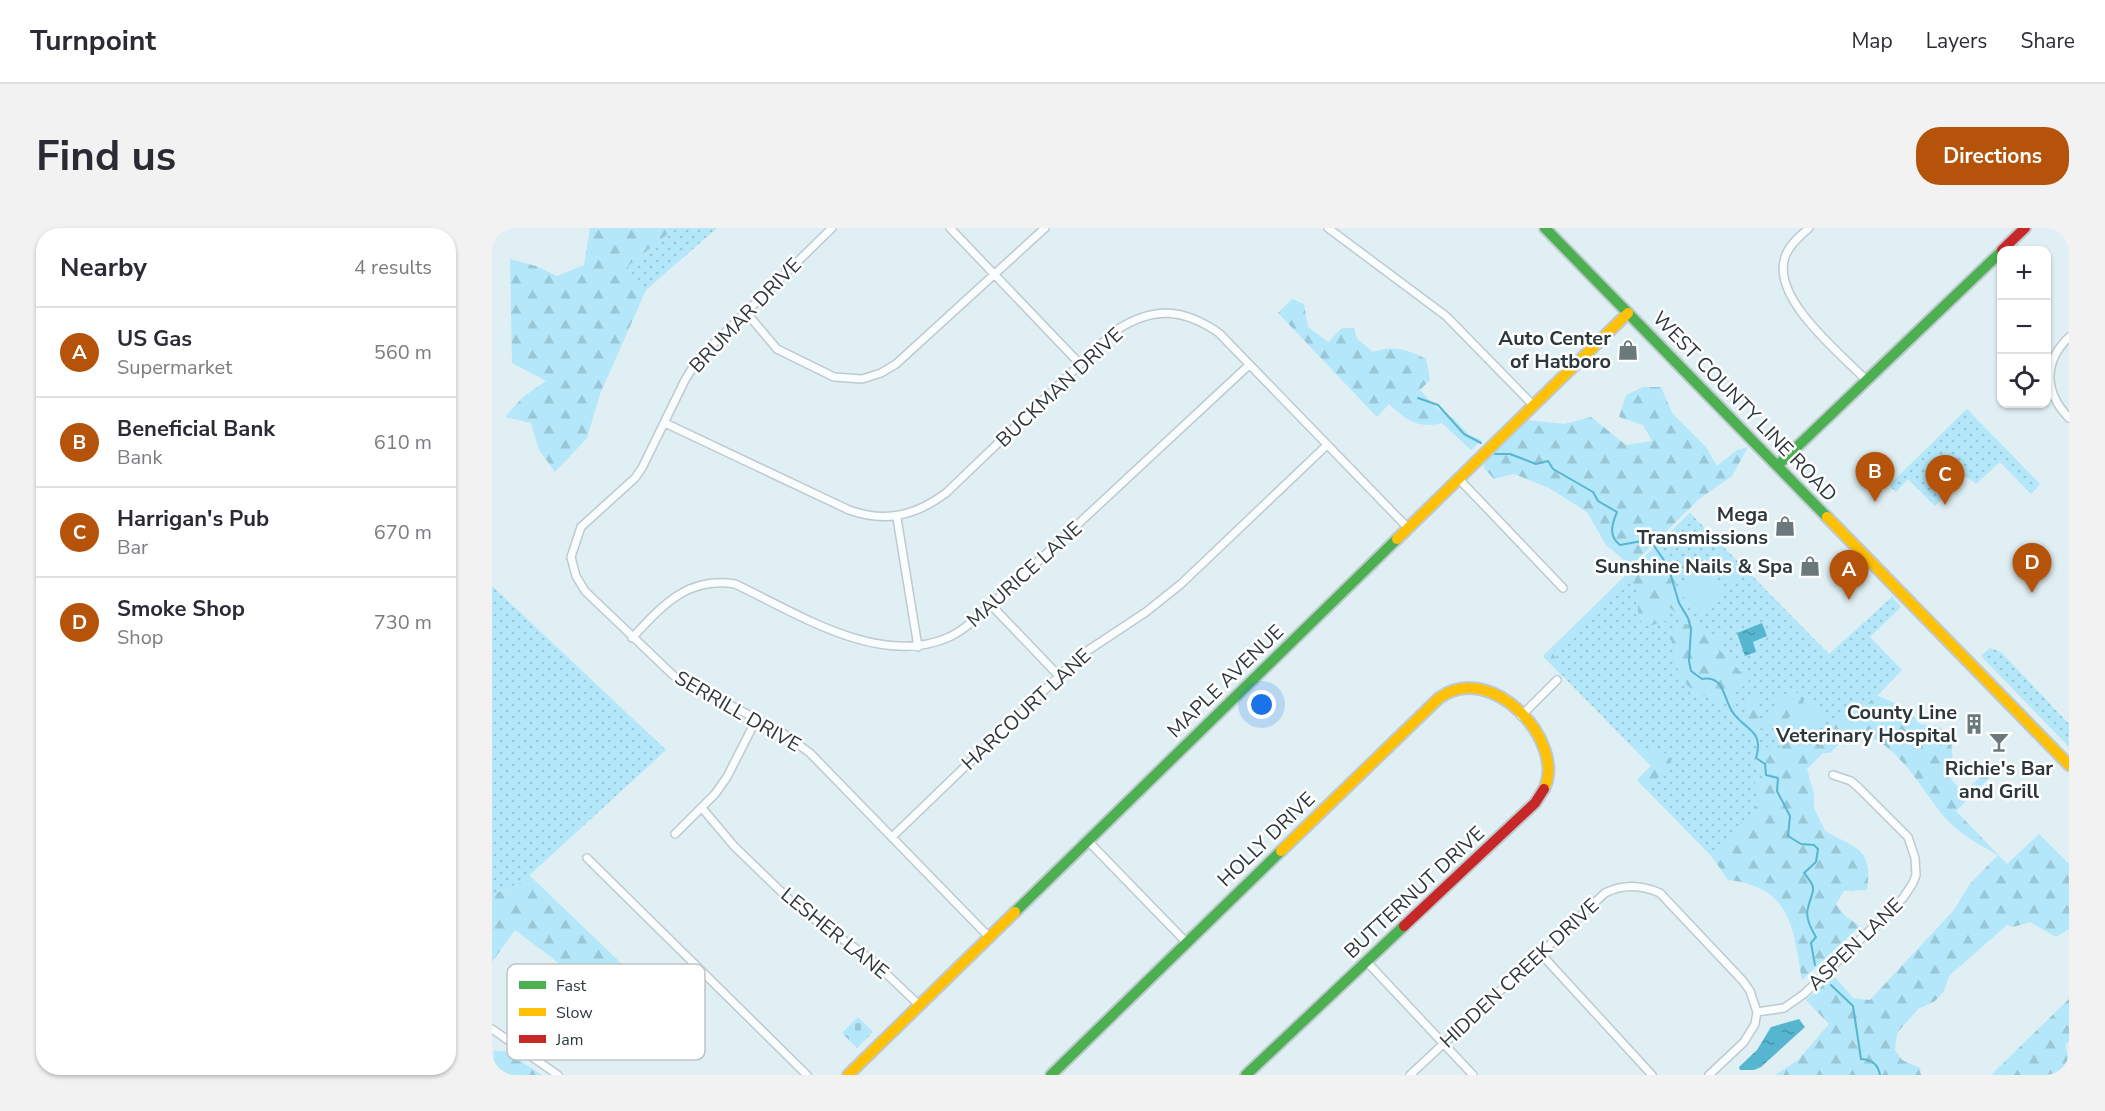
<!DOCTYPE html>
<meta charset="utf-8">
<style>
:root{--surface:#fff;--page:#f2f2f3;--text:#2b2b33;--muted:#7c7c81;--line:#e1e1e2;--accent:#b45309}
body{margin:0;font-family:"Nunito Sans",sans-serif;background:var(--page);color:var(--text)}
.controls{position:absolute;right:18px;top:18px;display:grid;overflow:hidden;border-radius:12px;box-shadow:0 2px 4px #0004}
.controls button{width:54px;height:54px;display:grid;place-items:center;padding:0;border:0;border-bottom:2px solid var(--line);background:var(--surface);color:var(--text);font:30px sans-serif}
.you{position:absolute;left:770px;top:477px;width:21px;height:21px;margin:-15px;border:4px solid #fff;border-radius:50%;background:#1a73e8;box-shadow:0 0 0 9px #1a73e833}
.badge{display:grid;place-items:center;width:39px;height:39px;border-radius:50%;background:var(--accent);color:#fff;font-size:20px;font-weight:700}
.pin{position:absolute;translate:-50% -50px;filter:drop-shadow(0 2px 3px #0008)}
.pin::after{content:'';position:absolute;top:32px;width:21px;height:18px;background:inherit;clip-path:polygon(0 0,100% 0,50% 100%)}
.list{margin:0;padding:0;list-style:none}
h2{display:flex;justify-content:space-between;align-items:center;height:78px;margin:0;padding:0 24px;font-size:26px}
h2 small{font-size:20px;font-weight:400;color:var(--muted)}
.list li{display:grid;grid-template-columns:39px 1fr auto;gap:18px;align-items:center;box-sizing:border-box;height:90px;padding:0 24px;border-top:2px solid var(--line)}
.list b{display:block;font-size:22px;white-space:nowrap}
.list p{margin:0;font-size:20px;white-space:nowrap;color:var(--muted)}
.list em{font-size:20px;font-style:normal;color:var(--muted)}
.icon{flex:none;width:33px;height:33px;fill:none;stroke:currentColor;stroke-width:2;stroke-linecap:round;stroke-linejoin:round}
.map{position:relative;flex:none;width:1577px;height:847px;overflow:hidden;border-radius:24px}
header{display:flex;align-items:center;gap:36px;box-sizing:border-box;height:84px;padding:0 30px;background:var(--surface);border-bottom:2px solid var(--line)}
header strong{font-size:28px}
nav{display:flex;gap:33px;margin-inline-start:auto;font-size:21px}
.intro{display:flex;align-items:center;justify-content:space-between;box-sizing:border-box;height:144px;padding:0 36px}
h1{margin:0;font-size:42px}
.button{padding:15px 27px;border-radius:24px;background:var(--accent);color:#fff;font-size:21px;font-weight:700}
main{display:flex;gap:36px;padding:0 36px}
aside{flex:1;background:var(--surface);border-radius:24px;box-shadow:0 2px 4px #0004}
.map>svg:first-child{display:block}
.grass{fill:url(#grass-dots)}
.forest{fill:url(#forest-firs)}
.cemetery{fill:url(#cemetery-stones)}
.garden{fill:#b3e7f9}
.water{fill:url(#water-ripples)}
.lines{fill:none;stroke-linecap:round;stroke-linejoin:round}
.stream{stroke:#56b6cf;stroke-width:2}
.street-casing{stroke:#becacf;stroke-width:10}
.fast-casing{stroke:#becacf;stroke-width:14}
.slow-casing{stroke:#becacf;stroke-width:14}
.jam-casing{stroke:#becacf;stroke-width:14}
.street{stroke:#fafdfd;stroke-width:7}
.fast{stroke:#4caf50;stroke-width:10}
.slow{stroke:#ffc107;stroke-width:10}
.jam{stroke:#c62828;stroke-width:10}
.labels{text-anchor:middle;stroke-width:5;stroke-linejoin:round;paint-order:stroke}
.street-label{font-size:20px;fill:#2d383c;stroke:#fff}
.poi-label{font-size:20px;font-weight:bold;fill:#2d383c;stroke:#fff;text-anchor:end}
.key{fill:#fff;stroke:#c0c3c4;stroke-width:1.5}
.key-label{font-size:16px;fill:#2d383c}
</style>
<header>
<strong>Turnpoint</strong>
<nav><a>Map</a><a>Layers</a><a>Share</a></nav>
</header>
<div class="intro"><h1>Find us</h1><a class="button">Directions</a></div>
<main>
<aside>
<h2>Nearby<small>4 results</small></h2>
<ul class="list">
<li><span class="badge">A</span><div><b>US Gas</b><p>Supermarket</p></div><em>560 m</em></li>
<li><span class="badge">B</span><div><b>Beneficial Bank</b><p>Bank</p></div><em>610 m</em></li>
<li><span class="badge">C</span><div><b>Harrigan's Pub</b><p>Bar</p></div><em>670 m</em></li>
<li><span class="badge">D</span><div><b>Smoke Shop</b><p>Shop</p></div><em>730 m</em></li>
</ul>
</aside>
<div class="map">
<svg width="1577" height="847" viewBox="0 0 1577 847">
<defs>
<pattern id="grass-dots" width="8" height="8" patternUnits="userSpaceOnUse" patternTransform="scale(1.5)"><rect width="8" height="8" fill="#b3e7f9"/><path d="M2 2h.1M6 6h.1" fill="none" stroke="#9ac7d6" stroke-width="1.8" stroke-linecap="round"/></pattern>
<pattern id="forest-firs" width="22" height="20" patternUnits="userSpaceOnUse" patternTransform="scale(1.5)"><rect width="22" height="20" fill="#b3e7f9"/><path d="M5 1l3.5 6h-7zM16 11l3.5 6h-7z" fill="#9ac7d6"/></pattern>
<pattern id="cemetery-stones" width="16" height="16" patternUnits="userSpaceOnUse" patternTransform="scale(1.5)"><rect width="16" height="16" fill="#b3e7f9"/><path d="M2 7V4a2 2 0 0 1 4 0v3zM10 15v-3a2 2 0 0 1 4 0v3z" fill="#9ac7d6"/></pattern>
<pattern id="water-ripples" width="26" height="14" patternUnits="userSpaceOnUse" patternTransform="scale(1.5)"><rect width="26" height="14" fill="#56b6cf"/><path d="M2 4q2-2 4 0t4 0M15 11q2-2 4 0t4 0" fill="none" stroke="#4895a9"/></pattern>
</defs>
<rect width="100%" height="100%" fill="#dfeff4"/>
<!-- grass -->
<path class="grass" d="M183,0H225L154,62L134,40Z
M1475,181L1548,256L1539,266L1508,234L1484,256L1473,248L1443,278L1416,251L1404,264L1397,257Z
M1198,285L1337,426L1400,369L1409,379L1378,409L1410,442L1225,634L1145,552L1159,538L1051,428Z
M0,358L174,522L30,654L0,667Z
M1498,420L1509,424L1577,496V519L1489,428Z"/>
<!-- forest -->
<path class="forest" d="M98,0H183L135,39L154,62L108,166L95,210L63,244L47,222L39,195L13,189L31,169L54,153L20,135L18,31L44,38L65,48L92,37Z
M800,71L812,76L816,99L836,114L850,100H862L865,111L881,124C902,117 914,121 934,131L938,152L928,162L945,180L962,191L977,207L990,212L979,222L950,195C925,201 915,192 897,176L885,189L786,85Z
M1151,159H1169L1180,185L1214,219L1225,238L1245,222L1256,219L1240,248L1207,271L1139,338L1114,317L1095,284L1057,260L1022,246L1002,251L991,239L996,227L1035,192L1072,196L1099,189L1134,217L1160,213L1151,197L1127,189L1134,167Z
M1198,285L1202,289L1196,292L1167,320L1185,343L1184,359L1195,373L1194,393L1177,379L1174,384L1177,392L1157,398L1149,394L1146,386V358L1136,354L1061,425L1071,449L1051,428Z
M1192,396L1205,397L1218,408L1229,410L1226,422L1243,432L1244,441L1257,448L1256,456L1244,462L1239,475L1235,477L1204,465L1195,457L1181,433L1183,423L1178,409Z
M1307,464L1312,471L1311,477L1284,501L1274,496L1265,504C1255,495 1250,477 1258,466L1266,469L1264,485L1269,492H1274L1286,478V467L1291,465L1297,468Z
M1384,467L1414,480L1428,496L1448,499L1459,511L1461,537L1453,545L1472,565L1492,545L1498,549L1464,583L1515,636L1547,606L1577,636V701L1564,709L1538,694L1521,699L1515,697L1457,748L1452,763L1443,773L1426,781L1405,805L1403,822L1410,832L1428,840L1429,847H1283L1306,832L1337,796L1314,772L1342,748L1361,770L1378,772L1462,682L1477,657L1506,627C1489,618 1470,607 1456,593C1429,564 1403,504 1358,506L1338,525H1331L1315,541L1322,566V580L1333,603C1364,621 1381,619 1375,662L1352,663L1344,676L1354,689L1368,698L1310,752C1301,698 1299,659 1236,652L1218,626L1269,575L1261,560L1263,554L1270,550L1262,529L1265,523L1274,519L1284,523L1292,514L1317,512L1327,502L1339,503L1347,489L1352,487L1359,494Z
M1139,517L1176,526L1179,533L1177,540L1154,561L1145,552L1159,538Z
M37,647L154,759L130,782L112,778L59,729L23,702L0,734V667L30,654Z
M1577,771V814L1574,816L1577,847H1499Z
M2,823H13L50,847H0Z"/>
<!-- cemetery -->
<path class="cemetery" d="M366,789L381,804L365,820L350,805Z"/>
<!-- garden -->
<path class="garden" d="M1228,325L1249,345L1237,357L1217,336Z
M1208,338L1235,365L1213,387L1186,359Z
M1317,470L1333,487L1305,514L1289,498Z"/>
<!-- water -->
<path class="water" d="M1270,395L1275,408L1261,414L1264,424L1253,428L1245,405Z
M1307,791L1313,799L1269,839L1262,842H1248L1247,839L1265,822L1279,799Z"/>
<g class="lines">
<!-- stream -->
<path class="stream" d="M926,170L946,177L972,206L989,215
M1003,226H1018L1044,236L1056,233L1061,241L1101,264L1106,273L1125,284C1120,296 1116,308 1128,317L1150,313L1160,315L1176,338L1187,375L1196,390L1199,401L1197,433L1199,443L1210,451C1234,447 1231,473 1242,486C1255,503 1272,503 1264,530L1273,536L1274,547L1286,550L1285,563L1298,588L1296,608L1309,616L1322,617L1326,621L1324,634L1312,645C1327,663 1320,661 1316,680C1313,689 1319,701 1324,709L1319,715L1323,737
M1339,757L1361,778L1369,831C1380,832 1386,836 1388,847"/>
<!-- street casing -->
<g class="street-casing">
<path id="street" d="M340,0L206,131L193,152L150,240L143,250L89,299L79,329L84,348L93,363L182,448L288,503L318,525L498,710
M458,0L588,136
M836,0L954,88L1040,176
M1317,0C1308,8 1297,17 1293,29C1279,70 1347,124 1374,152
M253,83L285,121L342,149L370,151L389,145L404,136L553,0
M1577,109C1551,134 1552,164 1577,190
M173,195L357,282C393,295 423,288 454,265L623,103C661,78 691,80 727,105L915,299
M966,250L1071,360
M405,290L426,419
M499,377L567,448
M140,410C170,378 195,348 243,356C305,385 386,439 455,410C472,403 485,389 499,377L757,137
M1029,488L1065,452
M210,580L242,618L305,679L380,732L427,777
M183,606L223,566L235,549L265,490
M400,609L589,427L654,384L689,356L835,217
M596,613L694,714
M95,630L315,847
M1049,726L1160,847
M875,734L981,847
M1265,784L1292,780L1312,766L1411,670L1421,655L1424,647L1423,630L1416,609L1367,560L1359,553L1341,547
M0,801L66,847
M918,847L1113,665C1131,656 1150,657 1168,665L1251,753L1258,763L1265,784L1263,796L1252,814L1217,847"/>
</g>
<!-- fast casing -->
<g class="fast-casing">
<path id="fast" d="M1053,0L1335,289
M1286,237L1510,23
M523,684L905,311
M559,847L789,623
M754,847L912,698"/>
</g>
<!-- slow casing -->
<g class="slow-casing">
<path id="slow" d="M1335,289L1577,537
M905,311L1136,85
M789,623L947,470C1000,431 1075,515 1052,561
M356,847L523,684"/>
</g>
<!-- jam casing -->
<g class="jam-casing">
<path id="jam" d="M1510,22L1533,0
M912,698L1043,575L1052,561"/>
</g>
<!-- street -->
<use href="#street" class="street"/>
<!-- fast -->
<use href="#fast" class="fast"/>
<!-- slow -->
<use href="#slow" class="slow"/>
<!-- jam -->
<use href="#jam" class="jam"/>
</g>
<!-- icons -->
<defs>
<g id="shop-bare" transform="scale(1.62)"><path d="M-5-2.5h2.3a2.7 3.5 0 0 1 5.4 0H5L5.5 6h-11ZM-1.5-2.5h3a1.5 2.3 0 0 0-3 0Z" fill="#6b787c" stroke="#fff" stroke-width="2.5" paint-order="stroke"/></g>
<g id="building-bare" transform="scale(1.62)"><path d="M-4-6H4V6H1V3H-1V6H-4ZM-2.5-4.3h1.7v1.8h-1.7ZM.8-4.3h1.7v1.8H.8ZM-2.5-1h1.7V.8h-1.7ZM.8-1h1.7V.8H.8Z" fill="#6b787c" stroke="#fff" stroke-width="2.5" paint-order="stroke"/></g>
<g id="bar-bare" transform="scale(1.62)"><path d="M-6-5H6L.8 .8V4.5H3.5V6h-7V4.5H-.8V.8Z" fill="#6b787c" stroke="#fff" stroke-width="2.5" paint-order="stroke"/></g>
</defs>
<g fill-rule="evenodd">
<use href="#shop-bare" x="1136" y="122"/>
<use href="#shop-bare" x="1293" y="298"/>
<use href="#shop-bare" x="1318" y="338"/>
<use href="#building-bare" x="1482" y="496"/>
<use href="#bar-bare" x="1507" y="514"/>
</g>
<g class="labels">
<!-- street labels -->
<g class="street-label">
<text transform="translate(253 87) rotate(-46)" y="7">BRUMAR DRIVE</text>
<text transform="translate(567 159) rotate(-43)" y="7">BUCKMAN DRIVE</text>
<text transform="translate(1253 178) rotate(46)" y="7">WEST COUNTY LINE ROAD</text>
<text transform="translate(532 346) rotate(-42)" y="7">MAURICE LANE</text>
<text transform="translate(733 453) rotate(-44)" y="7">MAPLE AVENUE</text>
<text transform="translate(534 481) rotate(-43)" y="7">HARCOURT LANE</text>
<text transform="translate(246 483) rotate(30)" y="7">SERRILL DRIVE</text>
<text transform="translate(774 611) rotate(-44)" y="7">HOLLY DRIVE</text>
<text transform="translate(922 664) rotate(-43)" y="7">BUTTERNUT DRIVE</text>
<text transform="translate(343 705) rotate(39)" y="7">LESHER LANE</text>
<text transform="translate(1363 716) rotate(-44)" y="7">ASPEN LANE</text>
<text transform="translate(1027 745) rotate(-43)" y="7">HIDDEN CREEK DRIVE</text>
</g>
<!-- poi labels -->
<g class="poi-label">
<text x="1119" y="117">Auto Center<tspan x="1119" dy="23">of Hatboro</tspan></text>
<text x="1276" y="293">Mega<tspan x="1276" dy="23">Transmissions</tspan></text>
<text x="1301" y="345">Sunshine Nails &amp; Spa</text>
<text x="1465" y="491">County Line<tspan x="1465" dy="23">Veterinary Hospital</tspan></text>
<text x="1507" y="547" text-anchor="middle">Richie's Bar<tspan x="1507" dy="23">and Grill</tspan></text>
</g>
</g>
<!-- legend -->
<rect x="15" y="736" width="198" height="96" rx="9" class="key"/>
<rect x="27" y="753" width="27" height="8" fill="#4caf50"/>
<rect x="27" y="780" width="27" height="8" fill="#ffc107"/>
<rect x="27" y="807" width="27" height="8" fill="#c62828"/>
<g class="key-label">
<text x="64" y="763">Fast</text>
<text x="64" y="790">Slow</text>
<text x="64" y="817">Jam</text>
</g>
</svg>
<div class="controls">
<button>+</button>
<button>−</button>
<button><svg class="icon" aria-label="locate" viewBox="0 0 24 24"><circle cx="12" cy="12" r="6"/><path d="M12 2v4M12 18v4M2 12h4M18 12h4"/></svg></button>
</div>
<div class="you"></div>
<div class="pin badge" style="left:1357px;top:372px">A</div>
<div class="pin badge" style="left:1383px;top:274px">B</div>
<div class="pin badge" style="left:1453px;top:277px">C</div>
<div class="pin badge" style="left:1540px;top:365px">D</div>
</div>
</main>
